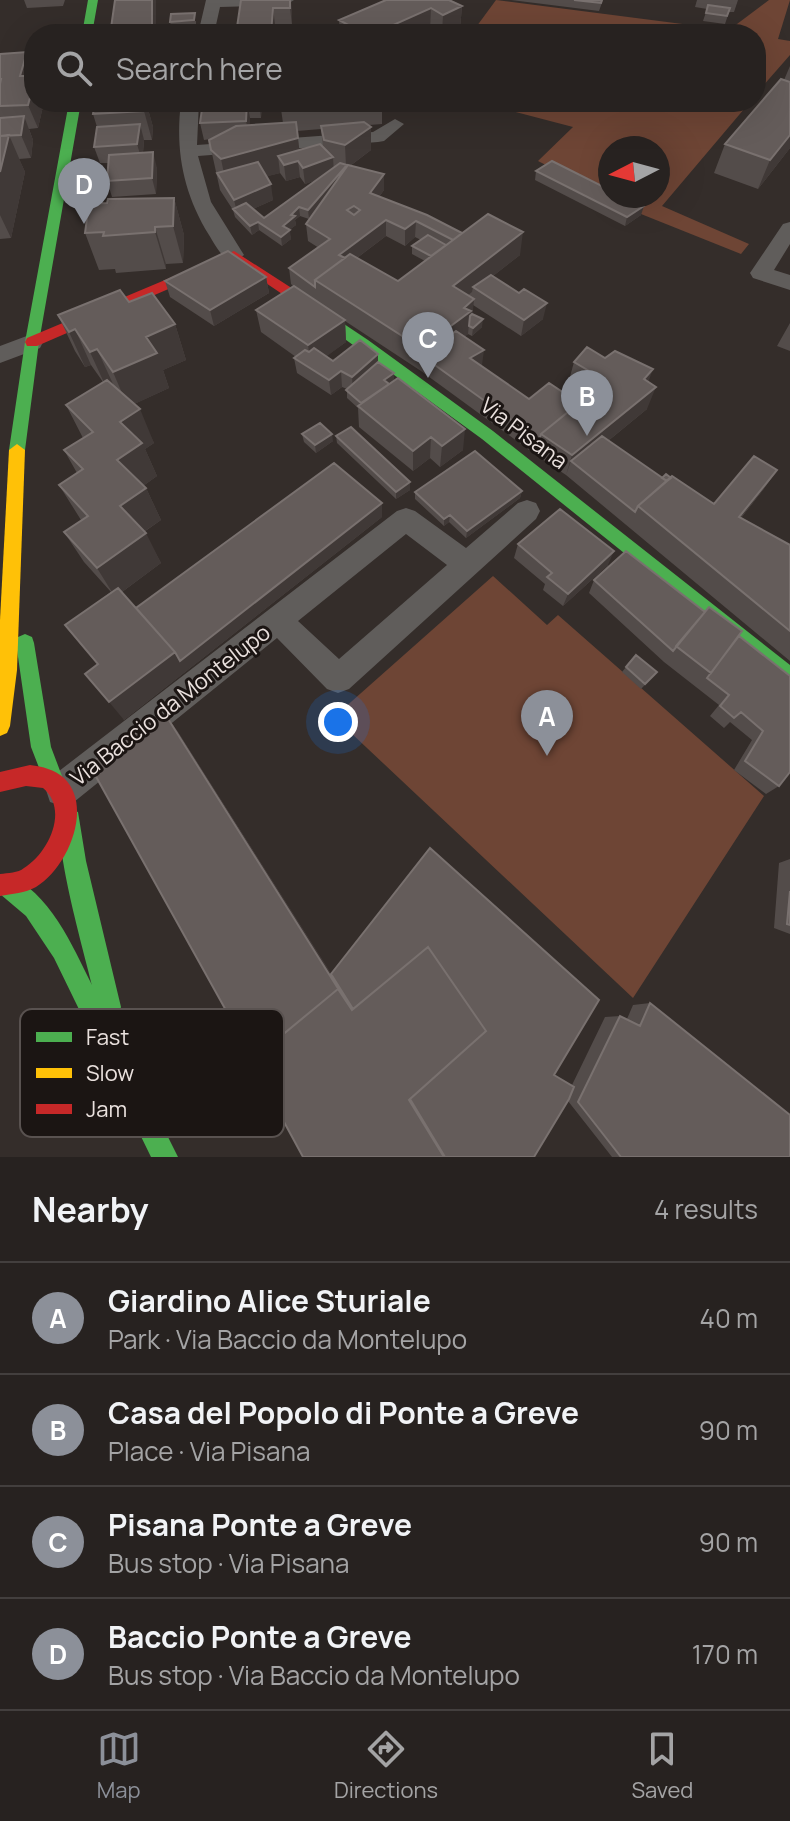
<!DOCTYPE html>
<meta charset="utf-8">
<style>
:root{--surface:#272220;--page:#2f2a29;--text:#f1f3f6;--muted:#a4a4a5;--line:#433f3e;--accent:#8c9099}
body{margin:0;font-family:Manrope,sans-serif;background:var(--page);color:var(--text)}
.compass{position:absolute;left:598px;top:136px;width:72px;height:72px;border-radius:50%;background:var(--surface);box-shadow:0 8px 32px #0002;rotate:264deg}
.you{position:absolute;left:338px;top:722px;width:28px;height:28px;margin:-20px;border:6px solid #fff;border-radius:50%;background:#1a73e8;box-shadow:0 0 0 12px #1a73e833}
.badge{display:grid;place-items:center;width:52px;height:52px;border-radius:50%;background:var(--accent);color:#fff;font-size:26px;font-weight:700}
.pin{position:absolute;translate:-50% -66px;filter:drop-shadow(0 2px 4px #0008)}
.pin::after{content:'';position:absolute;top:42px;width:28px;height:24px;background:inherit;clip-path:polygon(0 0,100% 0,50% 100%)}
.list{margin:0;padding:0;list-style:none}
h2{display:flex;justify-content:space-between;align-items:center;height:104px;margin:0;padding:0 32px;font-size:34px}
h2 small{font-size:26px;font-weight:400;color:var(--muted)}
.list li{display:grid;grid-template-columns:52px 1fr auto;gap:24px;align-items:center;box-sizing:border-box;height:112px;padding:0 32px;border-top:2px solid var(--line)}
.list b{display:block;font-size:30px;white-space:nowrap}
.list p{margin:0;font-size:26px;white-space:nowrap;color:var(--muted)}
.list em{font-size:26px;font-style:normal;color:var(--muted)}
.icon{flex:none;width:44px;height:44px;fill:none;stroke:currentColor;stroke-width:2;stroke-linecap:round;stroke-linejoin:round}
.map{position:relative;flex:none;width:790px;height:1157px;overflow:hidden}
.search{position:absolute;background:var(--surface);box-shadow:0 8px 32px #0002;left:24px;right:24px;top:24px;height:88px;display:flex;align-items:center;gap:20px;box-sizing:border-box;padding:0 28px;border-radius:32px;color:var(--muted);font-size:30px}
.sheet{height:552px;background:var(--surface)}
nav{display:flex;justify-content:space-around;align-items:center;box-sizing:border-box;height:112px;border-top:2px solid var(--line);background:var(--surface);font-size:22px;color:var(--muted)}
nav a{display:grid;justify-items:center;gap:4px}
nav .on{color:var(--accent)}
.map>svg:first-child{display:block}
.green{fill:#6e4535;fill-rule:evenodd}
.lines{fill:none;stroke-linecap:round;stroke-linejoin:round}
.street{fill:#605d5b;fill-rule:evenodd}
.fast{fill:#4caf50;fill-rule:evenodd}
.slow{fill:#ffc107;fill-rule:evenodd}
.jam{fill:#c62828;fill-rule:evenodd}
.wall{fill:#534c4a;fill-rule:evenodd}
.shaded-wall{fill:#403937}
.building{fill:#645c5a;stroke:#79716f;stroke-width:2;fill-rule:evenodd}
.labels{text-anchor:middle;stroke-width:6;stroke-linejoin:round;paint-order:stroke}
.street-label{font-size:22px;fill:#eae1de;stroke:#1b1513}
.key{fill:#1b1513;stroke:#595250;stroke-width:2}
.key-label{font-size:22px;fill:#eae1de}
</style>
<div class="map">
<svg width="790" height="1157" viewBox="0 0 790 1157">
<rect width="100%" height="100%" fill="#342d2a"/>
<!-- green -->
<path class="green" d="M496,0L729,30L769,0H790L778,39L790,41V55L756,94V34H471Z
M477,102H750L662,206L749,244L741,254L641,214L538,161L573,127ZM610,148H658V196H610Z
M493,576L547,625L558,615L764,796L633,998L334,717Z"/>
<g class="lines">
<!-- street -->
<path class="street" d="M206,0H294L286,5L220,7L214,34H198Z
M34,56V66L0,67V57Z
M181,102H199L197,145L373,132L395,119L404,124L384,141L378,142L198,156L211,202L244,255L234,262C222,259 215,245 209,235C183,193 175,150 181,102Z
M790,222V244L774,270L790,275V290L753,278L750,273L783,224Z
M32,334L40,336L43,342L40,348L0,363V346Z
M527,500L536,503L540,511L536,519L349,689L338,693L327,689L277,638L74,802L62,806L50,802L46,790L50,778L397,511L406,508L415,511L466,548L518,503ZM406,534L447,565L339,659L298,621Z"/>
<!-- fast -->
<path class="fast" d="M88,0H98L92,34H82Z
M69,102H81L39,342L25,450L17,456L9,450L25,342Z
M299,294L368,340L493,431L790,665V686L482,439L294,302V296Z
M25,634L32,637L34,643L51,747L65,784L62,791L55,794L48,791L31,747L16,643L18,637Z
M70,809L78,812L86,861L121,1007L118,1016L109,1019L178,1157H151L54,958L26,916L0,894V876L6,874C50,892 72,945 92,985C84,951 51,839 62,812Z"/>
<!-- slow -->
<path class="slow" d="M17,444L25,450L17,670L10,726L7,733L0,736V620L9,450Z"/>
<!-- jam -->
<path class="jam" d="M234,251L304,296V302H294L233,261L37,346H27L25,342L27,338Z
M30,765C43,767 54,769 64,778C94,807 67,869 36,887C25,893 12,894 0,896V874C8,873 18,873 24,868C49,853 69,809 43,788L26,786L0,792V772Z"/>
</g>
<!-- wall -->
<path class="wall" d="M24,0H65L63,6L27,8Z
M115,0H156V26H171L170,22L196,21V29H189L190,34H113L111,28Z
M241,0H291L292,24H275L274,34H236Z
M386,0L462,6L460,29L449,34H436L430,31L423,34H340L339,20Z
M511,0H603L599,11Z
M697,0H738L734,12H729L725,24L703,21L707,9L695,7Z
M0,54L34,102H44L38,128L29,129L33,140L31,158L19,159L25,172L11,238L0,239Z
M790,66V148L758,189L714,173L725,144L784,80Z
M95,102H146L153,127L152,140H144L143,153L157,168L156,194L112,197L107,181L108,163H100L94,147L97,127L93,114Z
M203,102H262L261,118H250L249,125L283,123L280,102H382V124L369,125L371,150L350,166L384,190L379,197L462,233L520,255L493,276L543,319L521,336L473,305L472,314L482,327L472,336L468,334L464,337L481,366L529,399L579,403L587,396L568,384L574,362L648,382L647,409L608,441L662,478L714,504L777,470L763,490L741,518L790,545V661L566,475L536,455L421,371L345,321L346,342L326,356L333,361L378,354V362L394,373V380L463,450L440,467L430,458L413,471L359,427L358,408L347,398V389L342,387L331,395L297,373L294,358L296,357L261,332L256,310L293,286L291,284L289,268L319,248L308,241L306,224L317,209L309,219L300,216L295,220L296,225L289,230L291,239L282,246L259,230L252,235L235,217L233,210L220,190L209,140L210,139L204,140L200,123ZM321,129L323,147L299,150L297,131ZM280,173L286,181L300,177L305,184L316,180L264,218L253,209L273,200L267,176ZM386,236L405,246L415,237L421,240L412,246V254L425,261L398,281L357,258Z
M536,171L641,215L625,226L535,180Z
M174,198L184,235L183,263L166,264V269L116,273L115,269L99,270L85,233Z
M266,277L269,293L214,326L170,297L165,281Z
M129,302L175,324L186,360L163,370L169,388L134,404L154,443L145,449L157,476L143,486L146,488L161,520L144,532L161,563L122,592L136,608L382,517L124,720L98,664L65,625L111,592L84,562L64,532L81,520L59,485L77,473L64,450L83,438L66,405L103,382L91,365L85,367L75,351L58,315Z
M790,323V351L777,346Z
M302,434L333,441L316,453L304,442Z
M336,436L410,490L396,499L337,443Z
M522,491L520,498L466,538L449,522L444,526L415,499V492Z
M518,544L608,565L563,606L543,590L545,584L514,558Z
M594,580L705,612L739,636L779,786L766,794L734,770L752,740L730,722L724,728L710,716L719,705L664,662L589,593Z
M626,667L657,672L641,689L622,672Z
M165,714L178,732L331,974L554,1075L572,1085L605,1017L620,1016L627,1019L633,1005L650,1003L790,1157H612L568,1101L253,1059Z
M790,859V934L774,928L779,863Z"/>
<!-- shaded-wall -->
<path class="shaded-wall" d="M152,0H156V34L152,26Z
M290,0L292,11V24L290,8Z
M462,6L460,29L449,34H442L443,15Z
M273,8L275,24L274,34H271Z
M431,8L430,31L423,34H393V25Z
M27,52L34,72V80L20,76Z
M34,83V102H44L38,128L28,105Z
M136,102H146L153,127L152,140L144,111Z
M247,102L250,118L249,138L246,121Z
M259,102H262L261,118Z
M24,116L33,140L31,158L21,135Z
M140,124L144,140L142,161L137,144Z
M371,127V150L347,168V173L309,219L308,210L346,166L345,145Z
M9,135L25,172L11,238L0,215V172Z
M790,135V148L758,189L770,160Z
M298,138L301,165L298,161L300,177L286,181L284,165L278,156L280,173L227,188L221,159Z
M153,152L157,168L156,194L152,178Z
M333,157L334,174L305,184L303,168Z
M384,174V190L370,209V193Z
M271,184L273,200L239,215L237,212L234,200Z
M174,198L184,235L183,263L173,226Z
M644,206L641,215L625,226L627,217Z
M299,207L300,216L295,220L296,225L284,234L283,226L291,215Z
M386,220V236L350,263L339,255Z
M416,221L415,237L405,246V229Z
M258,222L259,230L252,235L250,226Z
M155,227L166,264V269L155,232Z
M290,230L291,239L282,246L281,237Z
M523,232L520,255L476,289L473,287L472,292L451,309L453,286Z
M266,277L269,293L214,326L210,310Z
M474,299L472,322L469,324L468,334L431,362L421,355V348Z
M547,303L543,319L521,336L524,320Z
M483,319L482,327L472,336L473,328Z
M345,320L346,342L311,368L308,345Z
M175,324L186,360L163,370L169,388L128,407L113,372L146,337Z
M75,329L91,365L85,367L69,332Z
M97,349L113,384L106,387L90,352Z
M484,350L482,365L468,373L470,358Z
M378,354V370L353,392L352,377Z
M653,369L645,391L644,379Z
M341,371L342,387L331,395L329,380Z
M394,373V380L384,387V380Z
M656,387L647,409L577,466L571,461L566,475L572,455Z
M140,409L154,443L145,449L157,476L133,493L117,460L120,422Z
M465,429L463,450L440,467L442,446Z
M332,434L333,441L316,453L315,445Z
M431,437L430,458L413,471V451Z
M777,470L763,490L726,536L739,517Z
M410,482V490L396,499V492Z
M146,488L161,520L136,537L120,506Z
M522,491L520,498L466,538L467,531Z
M382,503V517L124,720L109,702L175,652Z
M450,515L449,522L444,526V519Z
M146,533L161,563L115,597L97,568Z
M614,551L608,565L563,606L568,594Z
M165,714L178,732L355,1011L352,1010L341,993Z"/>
<!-- building -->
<path class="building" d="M115,0H152V26H188L186,34H154L155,31H143L145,26L111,28Z
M241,0H290V8H273L271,34H236Z
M386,0H449L462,6L443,15L431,8L393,25L409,34H365L339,20Z
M574,0H602L601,3Z
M708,5L730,8L727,16L706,13Z
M195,13L194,20L170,22L171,14Z
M27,52L20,76H34V83L28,105L0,106V84L1,79H0V54Z
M781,79L790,82V135L770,160L725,144Z
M95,102H145L144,111L93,114Z
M203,102H247L246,121L200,123Z
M24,116L21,135L0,136V118Z
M296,122L298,138L221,159L211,150L209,140L236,126Z
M364,122L371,127L345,145L324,140L321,126Z
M140,124L137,144L94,147L97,127Z
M9,135L0,172V136Z
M320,144L333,157L303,168L298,161L284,165L278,156Z
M153,152L152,178L107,181L109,155Z
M552,161L610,190V196H623L644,206L627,217L536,171Z
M258,162L271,184L234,200L217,173Z
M340,163L347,165L308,210L299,207L291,215L295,216L283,226L290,230L281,237L258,222L250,226L233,209L246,203L264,218Z
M348,165L384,174L370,193L427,215L462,233L453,240L416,221L405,229L386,220L339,255L345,258L315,280V287L289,268L330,239L306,224ZM354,206L360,210L354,215L347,210Z
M174,198L173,226L155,227V232L103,236L104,232L85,233L89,204L107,203L108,199Z
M488,214L523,232L453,286L474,299L464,308L471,311L421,348L315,280L350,254L398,281Z
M428,235L446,245L431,256L412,246Z
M228,251L266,277L210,310L165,281Z
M491,275L519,293L524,289L547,303L524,320L473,287Z
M294,286L345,320L308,345L256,310Z
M120,290L129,302L152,293L175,324L146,337L157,353L113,372L97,349L90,352L75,329L69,332L58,315Z
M472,314L483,319L473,328L469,326L470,316Z
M456,331L484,350L470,358L529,399L549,383L579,403L541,434L539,440L421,355Z
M360,340L378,354L352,377L341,371L329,380L294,358L305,350L309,352L314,348L333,361Z
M587,347L605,358L615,351L653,369L644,379L656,387L572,455L541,434L606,381L574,362Z
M378,362L394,373L384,380L389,384L361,403L346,390Z
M398,378L465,429L442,446L431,437L413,451L358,406Z
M107,380L140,409L120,422L142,443L117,460L146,488L120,506L146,533L97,568L64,532L88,516L59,485L83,469L64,450L93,432L66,405Z
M320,423L332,434L315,445L302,434Z
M351,427L410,482L396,492L336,436Z
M602,436L667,481L638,506L635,512L571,461Z
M475,451L522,491L467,531L450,515L444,519L415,492Z
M754,456L777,470L739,517L790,545V631L638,506L672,476L714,504Z
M334,463L382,503L180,661L175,652L136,608Z
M666,474L671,478L667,481L662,478Z
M560,509L614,551L568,594L547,577L552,573L518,544Z
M626,551L705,612L673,651L594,580Z
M118,588L175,652L109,702L85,674L98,664L65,625Z
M709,607L742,631L711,673L676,646Z
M739,636L790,676V772L779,786L745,761L763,731L741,712L734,718L720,706L729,695L707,678Z
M636,655L657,672L645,684L626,667Z
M165,714L339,990L338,989L253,1059L89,764Z
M430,848L599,1000L554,1075L574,1087L569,1099L534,1157H445L410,1099L486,1031L428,947L353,1009L331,974Z
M790,891V925L787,924Z
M428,947L486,1031L409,1100L444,1157H303L251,1061L338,989L352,1010Z
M650,1003L790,1115V1157H621L578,1102L620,1016L640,1026Z"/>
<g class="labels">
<!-- street labels -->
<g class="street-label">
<text transform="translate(524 433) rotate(37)" y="8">Via Pisana</text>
<text transform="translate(170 705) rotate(-38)" y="8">Via Baccio da Montelupo</text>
</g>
</g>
<!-- legend -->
<rect x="20" y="1009" width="264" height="128" rx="12" class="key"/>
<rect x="36" y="1032" width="36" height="10" fill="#4caf50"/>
<rect x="36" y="1068" width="36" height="10" fill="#ffc107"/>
<rect x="36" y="1104" width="36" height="10" fill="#c62828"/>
<g class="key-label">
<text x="86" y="1045">Fast</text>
<text x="86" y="1081">Slow</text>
<text x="86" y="1117">Jam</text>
</g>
</svg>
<svg class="compass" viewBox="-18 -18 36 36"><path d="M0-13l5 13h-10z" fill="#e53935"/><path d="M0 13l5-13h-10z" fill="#a4a4a5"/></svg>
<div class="you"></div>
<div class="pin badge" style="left:547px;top:756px">A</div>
<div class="pin badge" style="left:587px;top:436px">B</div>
<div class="pin badge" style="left:428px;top:378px">C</div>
<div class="pin badge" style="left:84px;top:224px">D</div>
<div class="search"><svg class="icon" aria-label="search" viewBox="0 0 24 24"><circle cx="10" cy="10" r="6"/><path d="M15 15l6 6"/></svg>Search here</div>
</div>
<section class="sheet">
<h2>Nearby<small>4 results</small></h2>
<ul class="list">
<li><span class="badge">A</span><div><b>Giardino Alice Sturiale</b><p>Park · Via Baccio da Montelupo</p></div><em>40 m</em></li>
<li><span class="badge">B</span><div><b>Casa del Popolo di Ponte a Greve</b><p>Place · Via Pisana</p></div><em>90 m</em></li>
<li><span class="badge">C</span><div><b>Pisana Ponte a Greve</b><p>Bus stop · Via Pisana</p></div><em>90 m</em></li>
<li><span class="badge">D</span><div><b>Baccio Ponte a Greve</b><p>Bus stop · Via Baccio da Montelupo</p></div><em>170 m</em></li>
</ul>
</section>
<nav>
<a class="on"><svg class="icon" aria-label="map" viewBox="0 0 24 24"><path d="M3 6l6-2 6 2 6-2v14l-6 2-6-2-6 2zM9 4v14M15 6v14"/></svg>Map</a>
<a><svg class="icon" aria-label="directions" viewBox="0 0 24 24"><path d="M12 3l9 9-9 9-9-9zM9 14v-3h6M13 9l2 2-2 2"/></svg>Directions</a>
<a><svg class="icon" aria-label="saved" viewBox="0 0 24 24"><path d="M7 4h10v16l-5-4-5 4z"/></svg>Saved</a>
</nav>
